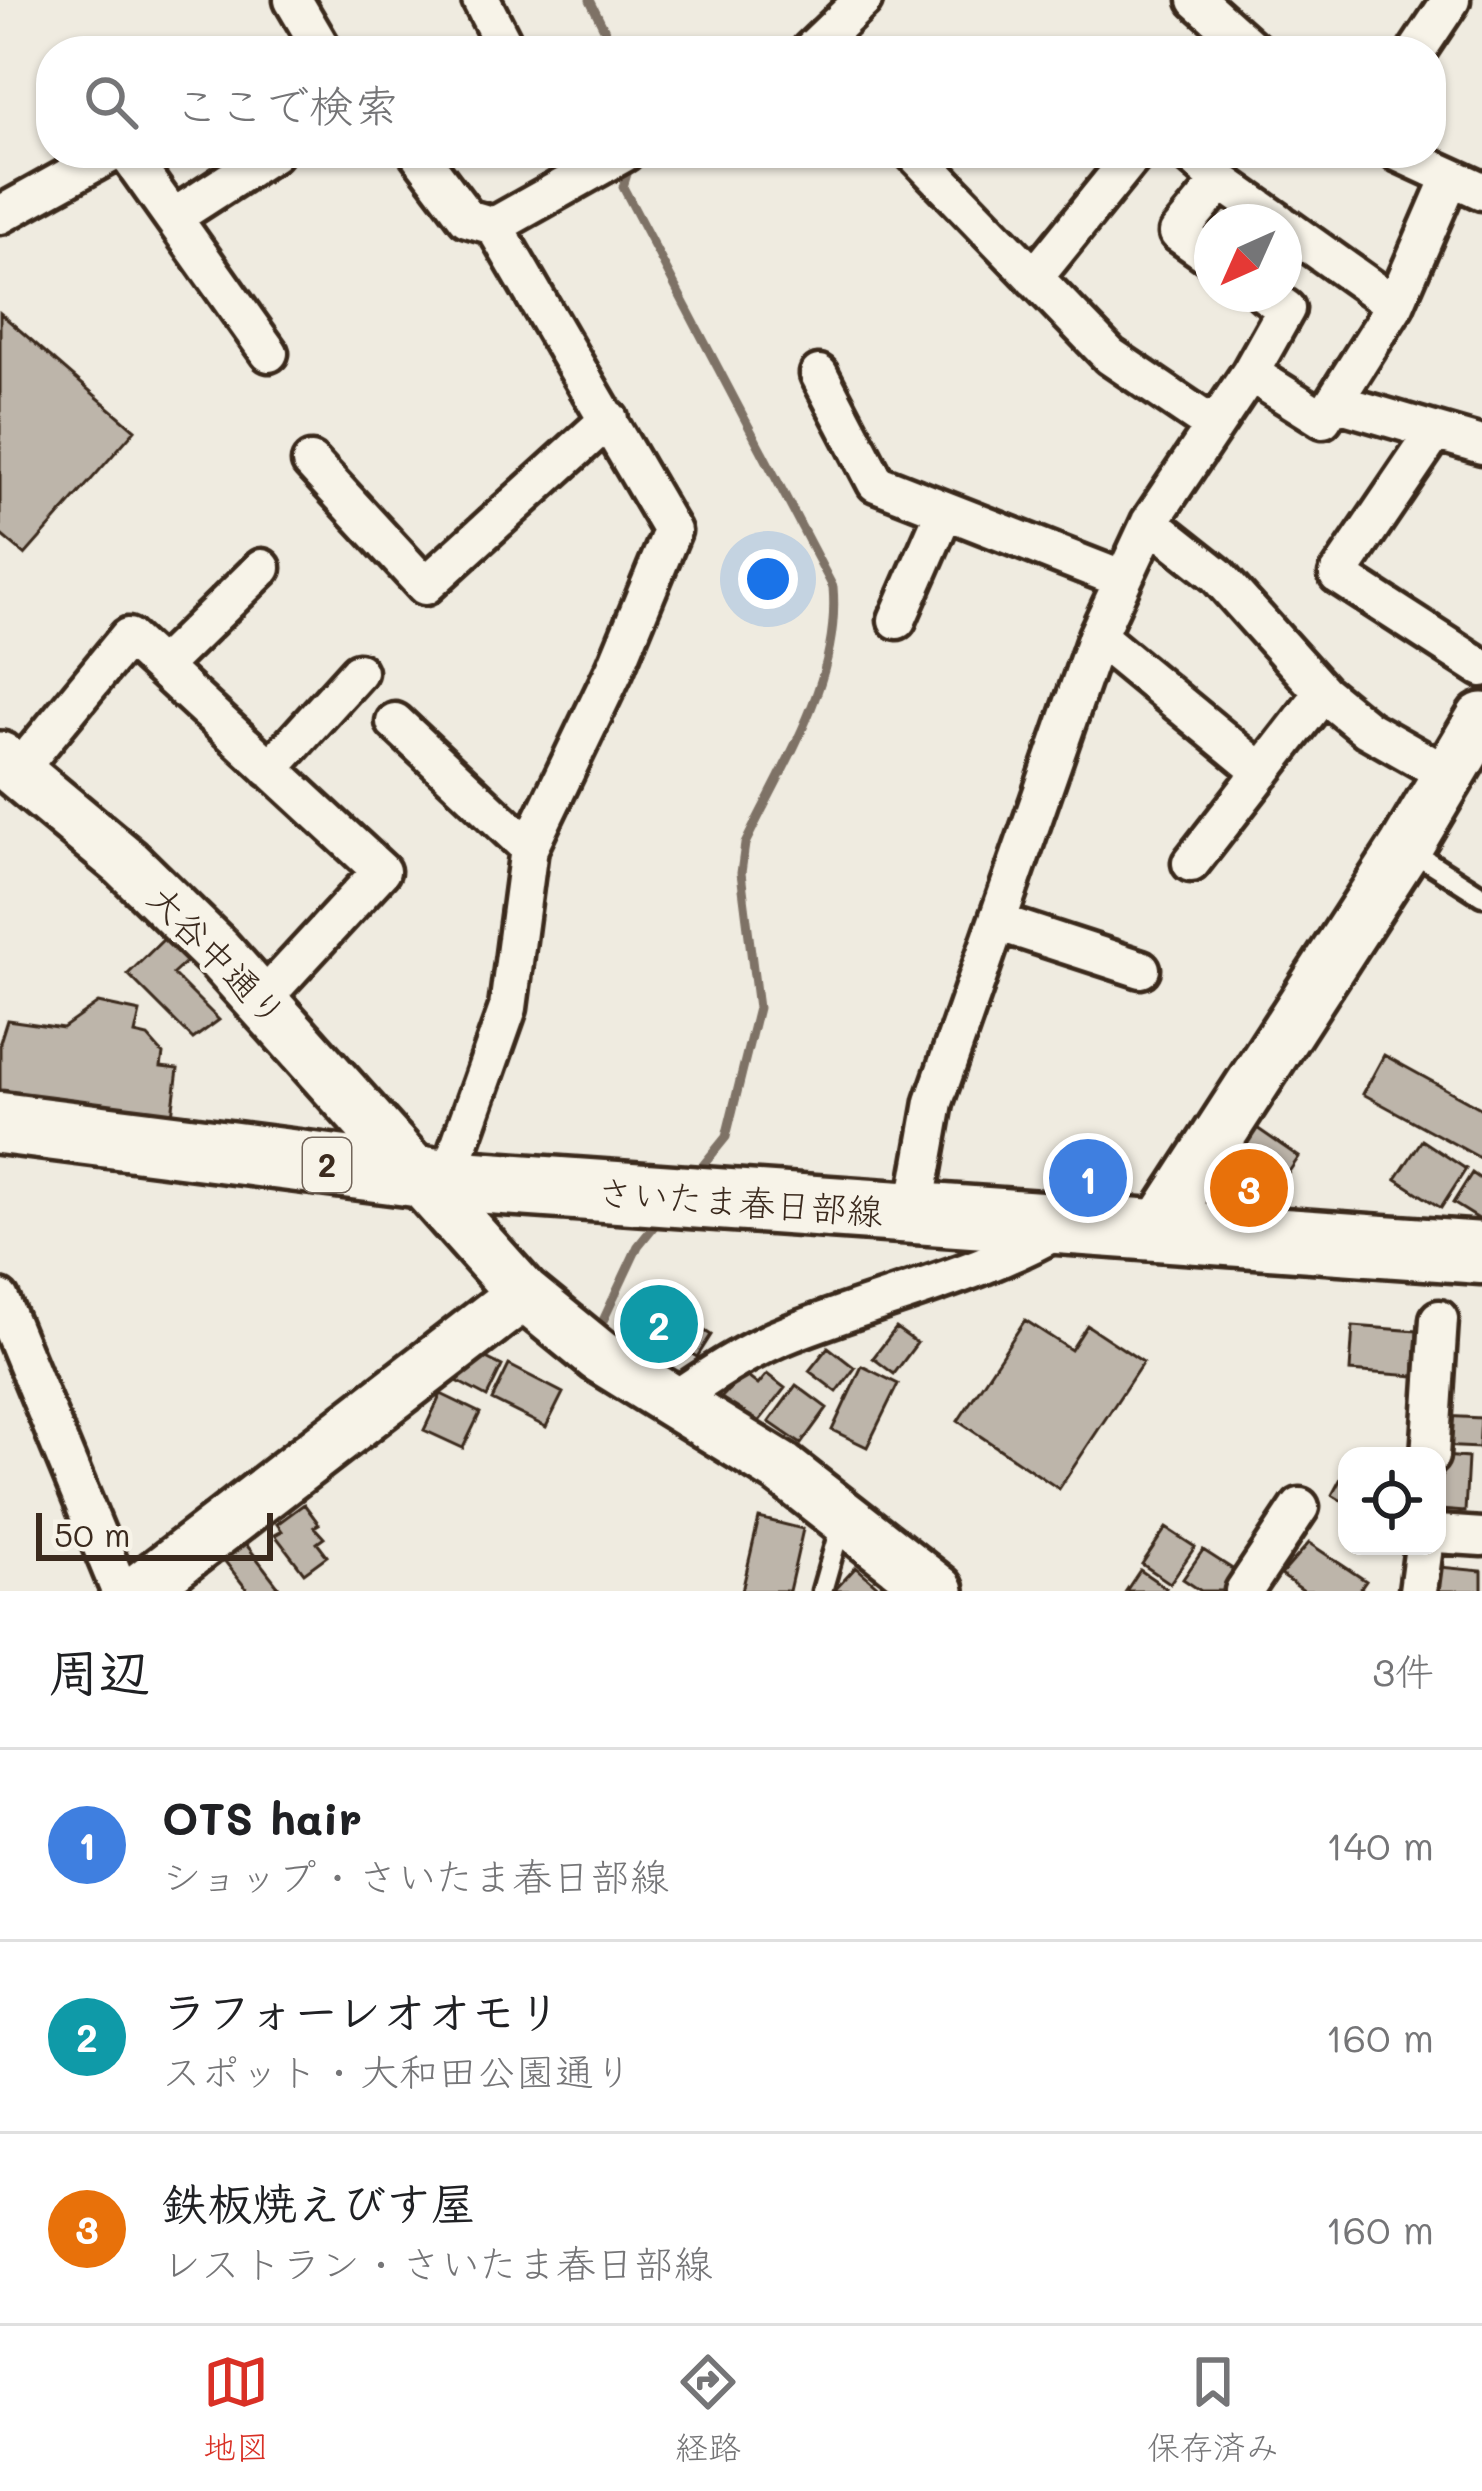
<!DOCTYPE html>
<html lang="ja">
<meta charset="utf-8">
<style>
:root{--surface:#fff;--page:#f6f6f6;--text:#202124;--muted:#757577;--line:#e0e0e0;--accent:#d93025}
body{margin:0;font-family:Mali,"Klee One",sans-serif;background:var(--page);color:var(--text)}
.controls{position:absolute;right:36px;bottom:36px;display:grid;overflow:hidden;border-radius:24px;box-shadow:0 3px 9px #0004}
.controls button{width:108px;height:108px;display:grid;place-items:center;padding:0;border:0;border-bottom:3px solid var(--line);background:var(--surface);color:var(--text);font:60px sans-serif}
.compass{position:absolute;left:1194px;top:204px;width:108px;height:108px;border-radius:50%;background:var(--surface);box-shadow:0 3px 9px #0004;rotate:225deg}
.scale{position:absolute;left:36px;bottom:30px;width:237px;box-sizing:border-box;padding-left:12px;border:6px solid #3b2a1e;border-top:0;font-size:33px;line-height:42px;white-space:nowrap;color:#3b2a1e;-webkit-text-stroke:9px #f7f3e8;paint-order:stroke}
.you{position:absolute;left:768px;top:579px;width:42px;height:42px;margin:-30px;border:9px solid #fff;border-radius:50%;background:#1a73e8;box-shadow:0 0 0 18px #1a73e833}
.badge{display:grid;place-items:center;width:78px;height:78px;border-radius:50%;background:var(--accent);color:#fff;font-size:39px;font-weight:700}
.pin{position:absolute;translate:-50% -50%;border:6px solid #fff;box-shadow:0 3px 12px #0006}
.list{margin:0;padding:0;list-style:none}
h2{display:flex;justify-content:space-between;align-items:center;height:156px;margin:0;padding:0 48px;font-size:51px}
h2 small{font-size:39px;font-weight:400;color:var(--muted)}
.list li{display:grid;grid-template-columns:78px 1fr auto;gap:36px;align-items:center;box-sizing:border-box;height:192px;padding:0 48px;border-top:3px solid var(--line)}
.list b{display:block;font-size:45px;white-space:nowrap}
.list p{margin:0;font-size:39px;white-space:nowrap;color:var(--muted)}
.list em{font-size:39px;font-style:normal;color:var(--muted)}
.icon{flex:none;width:66px;height:66px;fill:none;stroke:currentColor;stroke-width:2;stroke-linecap:round;stroke-linejoin:round}
.map{position:relative;flex:none;width:1482px;height:1591px;overflow:hidden}
.search{position:absolute;background:var(--surface);box-shadow:0 3px 9px #0004;left:36px;right:36px;top:36px;height:132px;display:flex;align-items:center;gap:30px;box-sizing:border-box;padding:0 42px;border-radius:48px;color:var(--muted);font-size:45px}
.sheet{height:732px;background:var(--surface)}
nav{display:flex;justify-content:space-around;align-items:center;box-sizing:border-box;height:168px;border-top:3px solid var(--line);background:var(--surface);font-size:33px;color:var(--muted)}
nav a{display:grid;justify-items:center;gap:6px}
nav .on{color:var(--accent)}
.map>svg:first-child{display:block}
.lines{fill:none;stroke-linecap:round;stroke-linejoin:round}
.stream{stroke:#7e7266;stroke-width:9}
.building{fill:#bdb5aa;stroke:#3b2a1e;stroke-width:3}
.lane-casing{stroke:#3b2a1e;stroke-width:27}
.street-casing{stroke:#3b2a1e;stroke-width:45}
.secondary-casing{stroke:#3b2a1e;stroke-width:60}
.primary-casing{stroke:#3b2a1e;stroke-width:69}
.lane{stroke:#f7f3e8;stroke-width:18}
.street{stroke:#f7f3e8;stroke-width:36}
.secondary{stroke:#f7f3e8;stroke-width:51}
.primary{stroke:#f7f3e8;stroke-width:60}
.labels{text-anchor:middle;stroke-width:10;stroke-linejoin:round;paint-order:stroke}
.shield{fill:#f7f3e8;stroke:#73665b;stroke-width:3}
.shield-label{font-size:33px;font-weight:bold;fill:#3b2a1e}
.street-label{font-size:36px;fill:#3b2a1e;stroke:#f7f3e8}
</style>
<div class="map">
<svg width="1482" height="1591" viewBox="0 0 1482 1591">
<rect width="100%" height="100%" fill="#efebe0"/>
<filter id="ink" filterUnits="userSpaceOnUse"><feTurbulence type="fractalNoise" baseFrequency=".00833" numOctaves="2"/><feDisplacementMap in="SourceGraphic" scale="24" xChannelSelector="R" yChannelSelector="G"/><feConvolveMatrix kernelMatrix="1 2 1 2 8 2 1 2 1" color-interpolation-filters="sRGB"/></filter>
<g filter="url(#ink)">
<g class="lines">
<!-- stream -->
<path class="stream" d="M590,0L615,51
M654,153L630,164L623,187L833,587C841,679 784,762 745,844L741,873L758,1008L726,1137L696,1174
M601,1325L638,1246L663,1215"/>
</g>
<!-- building -->
<path class="building" d="M0,313L135,430L25,555L0,534Z
M165,938L187,961L173,974L219,1020L193,1039L128,974Z
M98,1003L140,1012L135,1034L148,1037L163,1054L161,1067L178,1069L171,1123L0,1100V1042L7,1020L63,1028Z
M1384,1055L1482,1109V1159L1363,1094Z
M1254,1126L1299,1157L1260,1214L1215,1184Z
M1422,1140L1466,1169L1441,1208L1396,1179Z
M1070,1155L1110,1172L1103,1204L1052,1194Z
M1472,1173L1482,1180V1221L1453,1203Z
M639,1289L711,1335L697,1357L682,1348L671,1365L623,1335L628,1327L619,1321Z
M1025,1320L1071,1350L1087,1325L1143,1362L1059,1489L958,1421Z
M1353,1326L1417,1331L1414,1376L1350,1371Z
M896,1328L917,1343L894,1374L873,1358Z
M828,1347L855,1368L837,1392L809,1371Z
M478,1354L502,1366L487,1397L451,1378Z
M509,1365L563,1393L546,1427L492,1400Z
M862,1366L898,1384L867,1447L832,1430Z
M744,1374L758,1385L767,1374L785,1388L757,1424L721,1398Z
M796,1385L827,1408L801,1444L769,1422Z
M441,1394L480,1413L463,1448L424,1430Z
M1441,1416L1481,1418L1479,1448L1439,1446Z
M1443,1456L1468,1458L1465,1512L1440,1510Z
M1347,1467V1504L1332,1495Z
M304,1504L319,1524L314,1527L324,1538L317,1543L327,1556L304,1573L275,1535L282,1531L277,1524Z
M759,1518L803,1529L789,1591H742Z
M1166,1528L1195,1547L1170,1583L1142,1564Z
M242,1539L278,1586L271,1591H248L220,1555Z
M1309,1543L1366,1581L1359,1591H1304L1281,1575Z
M1203,1550L1237,1572L1224,1591H1201L1183,1579Z
M856,1567L883,1591H834Z
M1440,1567L1482,1571V1591H1438Z
M1140,1570L1166,1588L1163,1591H1126Z"/>
<g class="lines">
<!-- lane casing -->
<g class="lane-casing">
<path id="lane" d="M1410,850L1482,896
M822,1591L842,1521"/>
</g>
<!-- street casing -->
<g class="street-casing">
<path id="street" d="M293,0L323,51
M481,0L507,51
M1197,0L1254,51
M810,51L863,0
M1417,51L1451,0
M127,153L269,353
M418,153L467,218L494,226L672,531L615,669L529,848L508,1008L447,1180
M914,153L1110,356L1212,425
M1188,153L1221,181
M1399,153L1482,191
M0,215L112,153
M174,217L273,153
M494,226L624,153
M1284,226L1395,305
M1212,257L1178,233L1221,181L1279,222
M1034,278L1135,153
M1250,373L1286,309L1265,294
M819,374L876,483L1121,579
M1334,402L1482,445
M1435,432L1338,575L1482,668
M311,462L425,586L609,419
M1150,522L1217,575L1323,693L1367,729L1450,776
M897,620L945,510
M1097,636L1262,772
M161,667L262,568
M395,722L529,848
M270,769L358,672
M18,771L128,637L381,871L262,1000
M1191,863L1323,693
M997,922L1141,969
M914,1215L934,1102L1097,636L1150,522L1250,373L1323,419L1395,305L1450,178
M0,1299L120,1591
M671,1402C709,1376 747,1350 791,1333C881,1297 981,1276 1065,1226
M1430,1456L1439,1319
M1437,1534L1482,1537
M1244,1591L1300,1507
M1418,1591L1424,1546"/>
</g>
<!-- secondary casing -->
<g class="secondary-casing">
<path id="secondary" d="M0,758L126,863L217,952L523,1294L599,1356L782,1469L938,1591
M1157,1231L1406,847L1482,719
M138,1591L523,1294"/>
</g>
<!-- primary casing -->
<g class="primary-casing">
<path id="primary" d="M0,1123L447,1180L1482,1253"/>
</g>
<!-- lane -->
<use href="#lane" class="lane"/>
<!-- street -->
<use href="#street" class="street"/>
<!-- secondary -->
<use href="#secondary" class="secondary"/>
<!-- primary -->
<use href="#primary" class="primary"/>
</g>
</g>
<g class="labels">
<!-- shield labels -->
<rect class="shield" x="303" y="1138" width="48" height="54" rx="9"/>
<g class="shield-label">
<text x="327" y="1177">2</text>
</g>
<!-- street labels -->
<g class="street-label">
<text transform="translate(217 956) rotate(46)" y="13">大谷中通り</text>
<text transform="translate(740 1202) rotate(4)" y="13">さいたま春日部線</text>
</g>
</g>
</svg>
<div class="controls">
<button><svg class="icon" aria-label="locate" viewBox="0 0 24 24"><circle cx="12" cy="12" r="6"/><path d="M12 2v4M12 18v4M2 12h4M18 12h4"/></svg></button>
</div>
<svg class="compass" viewBox="-18 -18 36 36"><path d="M0-13l5 13h-10z" fill="#e53935"/><path d="M0 13l5-13h-10z" fill="#757577"/></svg>
<div class="scale">50 m</div>
<div class="you"></div>
<div class="pin badge" style="left:1088px;top:1178px;background:#3f7fe0">1</div>
<div class="pin badge" style="left:659px;top:1324px;background:#0f9aa8">2</div>
<div class="pin badge" style="left:1249px;top:1188px;background:#e8710a">3</div>
<div class="search"><svg class="icon" aria-label="search" viewBox="0 0 24 24"><circle cx="10" cy="10" r="6"/><path d="M15 15l6 6"/></svg>ここで検索</div>
</div>
<section class="sheet">
<h2>周辺<small>3件</small></h2>
<ul class="list">
<li><span class="badge" style="background:#3f7fe0">1</span><div><b>OTS hair</b><p>ショップ · さいたま春日部線</p></div><em>140 m</em></li>
<li><span class="badge" style="background:#0f9aa8">2</span><div><b>ラフォーレオオモリ</b><p>スポット · 大和田公園通り</p></div><em>160 m</em></li>
<li><span class="badge" style="background:#e8710a">3</span><div><b>鉄板焼えびす屋</b><p>レストラン · さいたま春日部線</p></div><em>160 m</em></li>
</ul>
</section>
<nav>
<a class="on"><svg class="icon" aria-label="map" viewBox="0 0 24 24"><path d="M3 6l6-2 6 2 6-2v14l-6 2-6-2-6 2zM9 4v14M15 6v14"/></svg>地図</a>
<a><svg class="icon" aria-label="directions" viewBox="0 0 24 24"><path d="M12 3l9 9-9 9-9-9zM9 14v-3h6M13 9l2 2-2 2"/></svg>経路</a>
<a><svg class="icon" aria-label="saved" viewBox="0 0 24 24"><path d="M7 4h10v16l-5-4-5 4z"/></svg>保存済み</a>
</nav>
